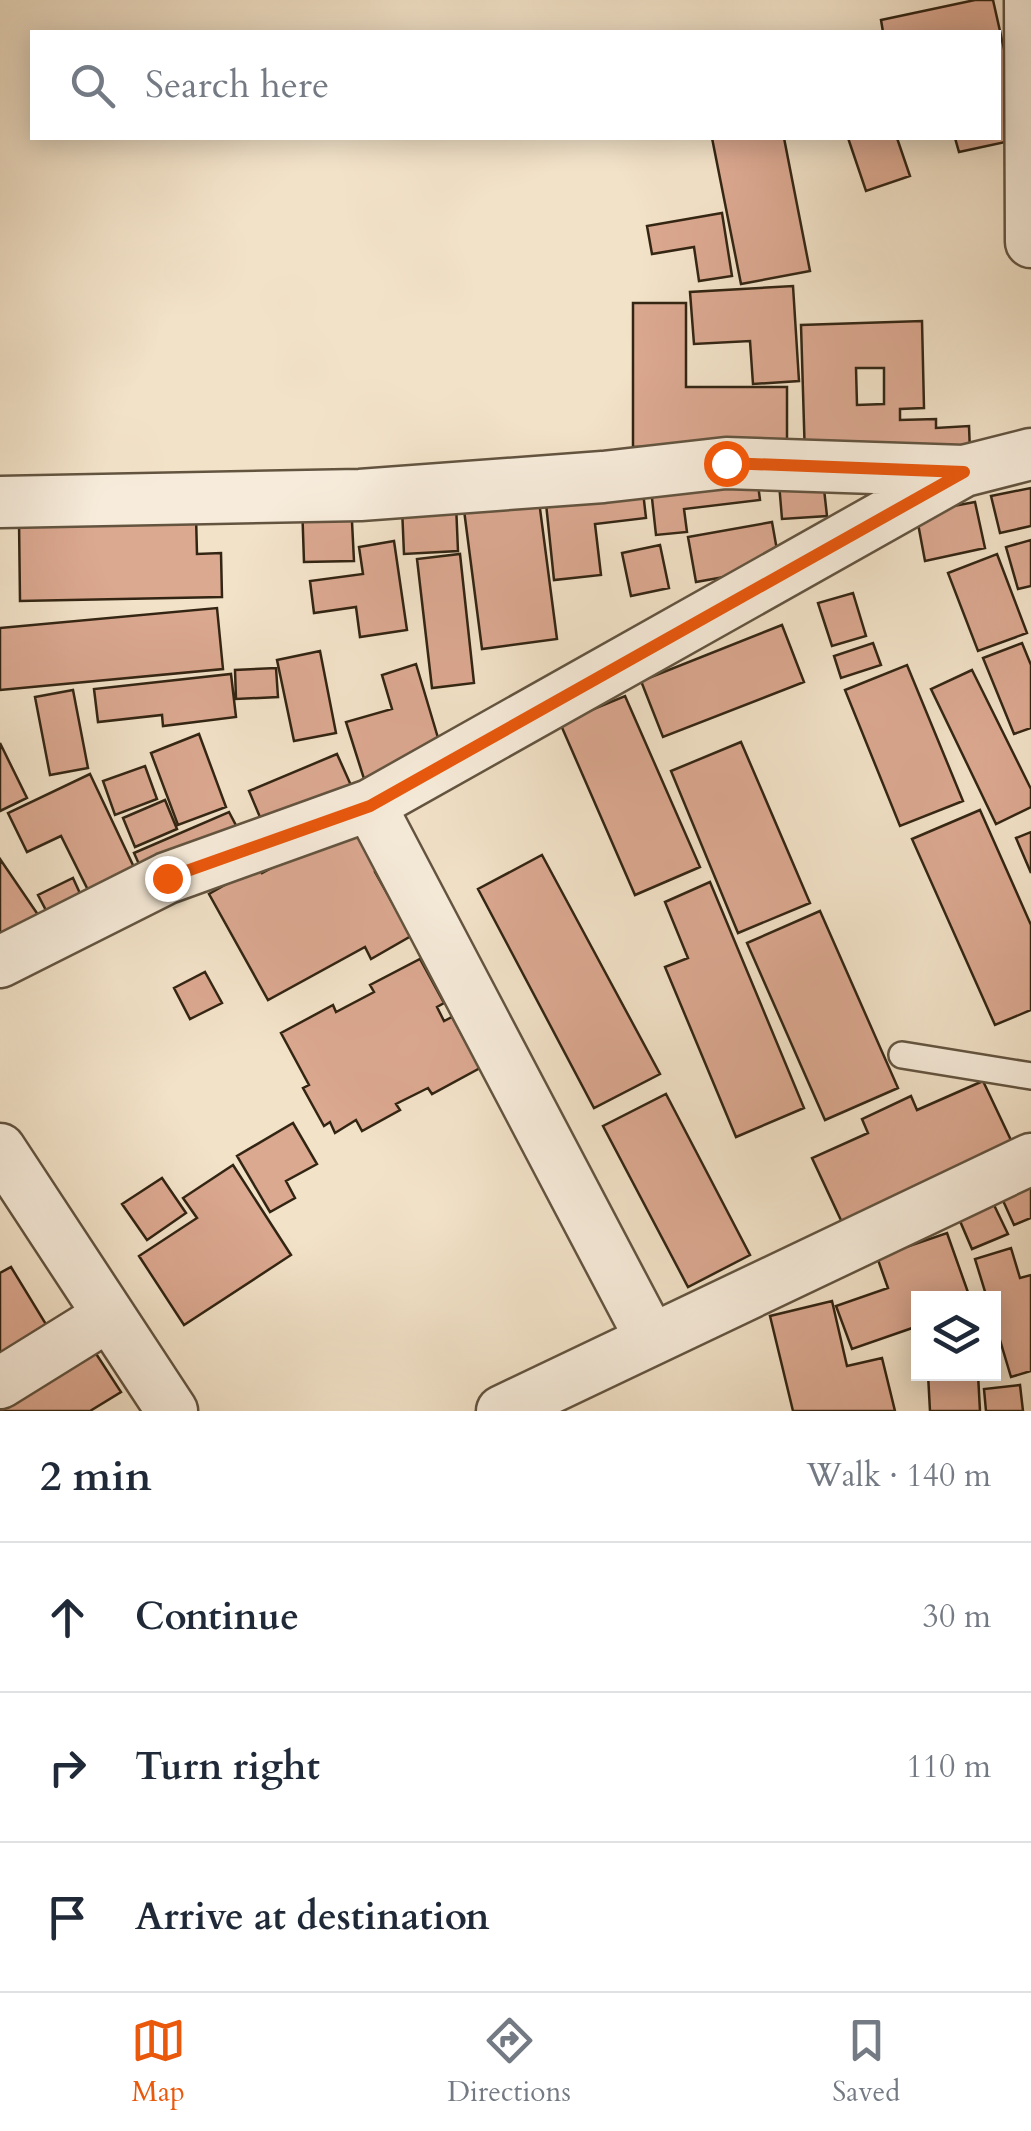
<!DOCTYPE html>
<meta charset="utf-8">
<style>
:root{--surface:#fff;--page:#f6f6f7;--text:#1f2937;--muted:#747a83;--line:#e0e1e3;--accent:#ea580c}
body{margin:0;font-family:Cardo,serif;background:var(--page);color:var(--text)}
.controls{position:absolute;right:30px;bottom:30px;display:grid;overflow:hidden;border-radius:0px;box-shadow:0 5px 25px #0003}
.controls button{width:90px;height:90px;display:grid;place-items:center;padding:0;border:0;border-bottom:2px solid var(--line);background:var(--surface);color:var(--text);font:50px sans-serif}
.stop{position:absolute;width:30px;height:30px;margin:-22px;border:8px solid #ea580c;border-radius:50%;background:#fff}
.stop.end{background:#ea580c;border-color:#fff;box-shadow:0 2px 10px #0008}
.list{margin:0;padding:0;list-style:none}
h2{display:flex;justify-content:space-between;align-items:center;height:130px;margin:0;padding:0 40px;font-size:42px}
h2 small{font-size:32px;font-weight:400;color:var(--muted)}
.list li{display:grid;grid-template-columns:65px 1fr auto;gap:30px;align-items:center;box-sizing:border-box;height:150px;padding:0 40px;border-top:2px solid var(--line)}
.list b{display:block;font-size:38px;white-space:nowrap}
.list em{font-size:32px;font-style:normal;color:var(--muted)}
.icon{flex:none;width:55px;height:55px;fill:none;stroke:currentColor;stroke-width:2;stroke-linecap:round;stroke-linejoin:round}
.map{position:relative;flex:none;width:1031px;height:1411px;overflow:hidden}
.search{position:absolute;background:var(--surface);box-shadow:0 5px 25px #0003;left:30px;right:30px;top:30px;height:110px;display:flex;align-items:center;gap:25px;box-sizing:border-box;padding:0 35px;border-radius:0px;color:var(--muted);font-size:38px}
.sheet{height:580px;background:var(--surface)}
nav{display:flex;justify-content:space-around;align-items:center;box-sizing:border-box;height:140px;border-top:2px solid var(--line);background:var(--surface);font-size:28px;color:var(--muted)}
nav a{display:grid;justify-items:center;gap:5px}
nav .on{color:var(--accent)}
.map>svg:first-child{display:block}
.building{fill:#dba890;stroke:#332513;stroke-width:2.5;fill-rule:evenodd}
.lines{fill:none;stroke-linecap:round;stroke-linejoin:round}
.service-casing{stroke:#635440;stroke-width:30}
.minor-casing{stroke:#635440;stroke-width:55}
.service{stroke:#f7ecdb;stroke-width:25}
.minor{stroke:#f7ecdb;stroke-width:50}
.route{stroke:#ea580c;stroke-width:12}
</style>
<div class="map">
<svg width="1031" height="1411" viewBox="0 0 1031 1411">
<rect width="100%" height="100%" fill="#f2e2c8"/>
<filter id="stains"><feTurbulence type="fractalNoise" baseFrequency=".002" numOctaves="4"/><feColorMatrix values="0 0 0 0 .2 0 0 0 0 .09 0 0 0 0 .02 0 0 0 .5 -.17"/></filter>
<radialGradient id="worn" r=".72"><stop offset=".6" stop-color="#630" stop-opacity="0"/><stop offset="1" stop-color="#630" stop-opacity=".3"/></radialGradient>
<!-- building -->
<path class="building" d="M975,0H993L1024,138L959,152L955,138H998V32H883L881,20Z
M712,138H784L810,271L741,284Z
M848,138H897L910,176L866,191Z
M722,213L732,276L699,281L694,247L652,254L647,226Z
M793,286L799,381L753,384L750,341L694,344L690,292Z
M633,303H686V387H787V447H633Z
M922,321L924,408L900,409V420L936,419V428L969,426L970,452L805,458L801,325ZM856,368H884V404L857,405Z
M756,469L760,500L684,509L687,532L656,535L650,480Z
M823,480L827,516L782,519L779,483Z
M642,483L646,518L595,524L601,575L554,580L545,494Z
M1031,488V526L1000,533L991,496Z
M539,501L557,639L482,649L464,510Z
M351,502L354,561L304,562L302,503Z
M975,502L985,548L925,561L916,513Z
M456,504L458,551L404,554L402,508Z
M196,516L197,554L221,553L222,597L20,601L19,520Z
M772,522L780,567L696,582L688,537Z
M1031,540V586L1018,589L1006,547Z
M394,541L407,630L360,637L356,607L314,613L310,581L363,574L359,547Z
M660,545L669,588L631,596L622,553Z
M460,554L474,683L432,688L417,559Z
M997,554L1027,633L978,651L948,573Z
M853,593L866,636L832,646L818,603Z
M217,608L223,669L0,690V628Z
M782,625L804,682L663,737L641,681Z
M873,643L881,665L841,678L834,656Z
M1022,643L1031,665V728L1014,734L983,658Z
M320,651L336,733L294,741L277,660Z
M416,664L444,758L365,782L346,722L392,709L382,675Z
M907,665L963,801L900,826L845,690Z
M276,668L278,697L236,699L235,670Z
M972,670L1031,789V807L996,824L931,689Z
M231,674L236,717L163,726L162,715L98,722L94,689Z
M73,690L88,768L50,775L35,697Z
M625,696L700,867L635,895L560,723Z
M199,734L226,807L178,825L151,753Z
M741,742L810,903L738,933L671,771Z
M0,743L27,798L0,811Z
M337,754L354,792L265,829L249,791Z
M145,766L157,799L115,815L103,781Z
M90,774L140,880L94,902L61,836L27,852L8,813Z
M165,800L177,829L135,847L123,818Z
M980,810L1031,925V1010L995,1025L912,839Z
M229,812L240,833L144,875L134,853Z
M353,824L378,870L375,872L411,936L371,959L365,947L268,1000L209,894L258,866L262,873Z
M1031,832V873L1016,838Z
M542,855L660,1074L594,1108L478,889Z
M0,859L43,922L0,943Z
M73,878L83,900L49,916L38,895Z
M710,882L804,1108L736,1137L665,967L688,958L665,902Z
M820,911L898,1088L825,1120L747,943Z
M420,959L444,1003L437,1007L444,1021L452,1017L480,1068L432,1094L428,1088L396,1104L400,1110L362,1131L356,1120L335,1133L330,1122L324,1126L303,1088L309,1085L281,1033L333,1005L336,1012L374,992L370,985Z
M205,972L222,1003L190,1019L174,988Z
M983,1081L1018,1155L847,1233L812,1158L868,1133L862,1119L911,1096L917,1110Z
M666,1094L750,1255L688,1287L603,1126Z
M293,1123L317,1164L286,1181L295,1198L270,1212L237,1156Z
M233,1165L291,1255L184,1325L139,1256L197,1218L183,1198Z
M162,1178L186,1213L147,1240L122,1204Z
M1031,1181V1218L1014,1225L1000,1194Z
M994,1205L1008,1234L972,1249L960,1221Z
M947,1233L970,1298H918V1326L852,1349L836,1306L888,1288L877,1257Z
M1011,1248L1020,1278L1031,1275V1371L1011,1377L994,1320V1298H987L975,1259Z
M11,1267L55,1339L0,1373V1273Z
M832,1301L847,1366L882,1358L895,1411H793L770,1316Z
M91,1346L121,1392L90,1411H0V1402Z
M928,1374H978L980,1411H930Z
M1020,1385L1023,1411H986L984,1389Z"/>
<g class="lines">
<!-- service casing -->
<g class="service-casing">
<path id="service" d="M902,1055L1031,1076"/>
</g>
<!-- minor casing -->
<g class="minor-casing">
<path id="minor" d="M1030,0L1031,242
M0,502L360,495L603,477L726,463L964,471
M370,805L651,1339
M0,962L167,878L370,805L964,471L1031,454
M0,1149L172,1411
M0,1383L108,1316
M502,1411L1031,1159"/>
</g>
<!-- service -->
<use href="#service" class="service"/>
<!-- minor -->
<use href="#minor" class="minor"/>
</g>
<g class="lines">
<!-- route -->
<path class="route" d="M167,878L370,806L964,472L726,463"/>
</g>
<rect width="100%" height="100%" filter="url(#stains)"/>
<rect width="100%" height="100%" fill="url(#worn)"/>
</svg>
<div class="controls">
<button><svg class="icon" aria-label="layers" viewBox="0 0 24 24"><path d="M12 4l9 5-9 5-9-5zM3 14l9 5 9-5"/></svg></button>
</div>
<div class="stop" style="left:726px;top:463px"></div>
<div class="stop end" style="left:167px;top:878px"></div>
<div class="search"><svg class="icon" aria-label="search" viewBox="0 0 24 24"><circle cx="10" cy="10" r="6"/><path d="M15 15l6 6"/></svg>Search here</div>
</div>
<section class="sheet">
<h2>2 min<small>Walk · 140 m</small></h2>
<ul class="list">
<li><svg class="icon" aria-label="ahead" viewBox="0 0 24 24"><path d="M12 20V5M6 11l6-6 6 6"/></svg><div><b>Continue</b></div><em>30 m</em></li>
<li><svg class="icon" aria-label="right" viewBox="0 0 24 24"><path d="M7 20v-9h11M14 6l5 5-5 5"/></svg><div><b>Turn right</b></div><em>110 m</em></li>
<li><svg class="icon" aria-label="arrive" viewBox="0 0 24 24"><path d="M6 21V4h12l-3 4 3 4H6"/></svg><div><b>Arrive at destination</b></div></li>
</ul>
</section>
<nav>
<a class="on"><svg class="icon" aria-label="map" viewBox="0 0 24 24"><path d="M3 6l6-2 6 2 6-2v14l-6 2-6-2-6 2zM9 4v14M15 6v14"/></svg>Map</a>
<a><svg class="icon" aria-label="directions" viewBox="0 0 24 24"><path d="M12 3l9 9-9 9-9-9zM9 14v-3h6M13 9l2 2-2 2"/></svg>Directions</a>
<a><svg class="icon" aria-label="saved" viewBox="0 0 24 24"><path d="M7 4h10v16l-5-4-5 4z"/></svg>Saved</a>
</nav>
